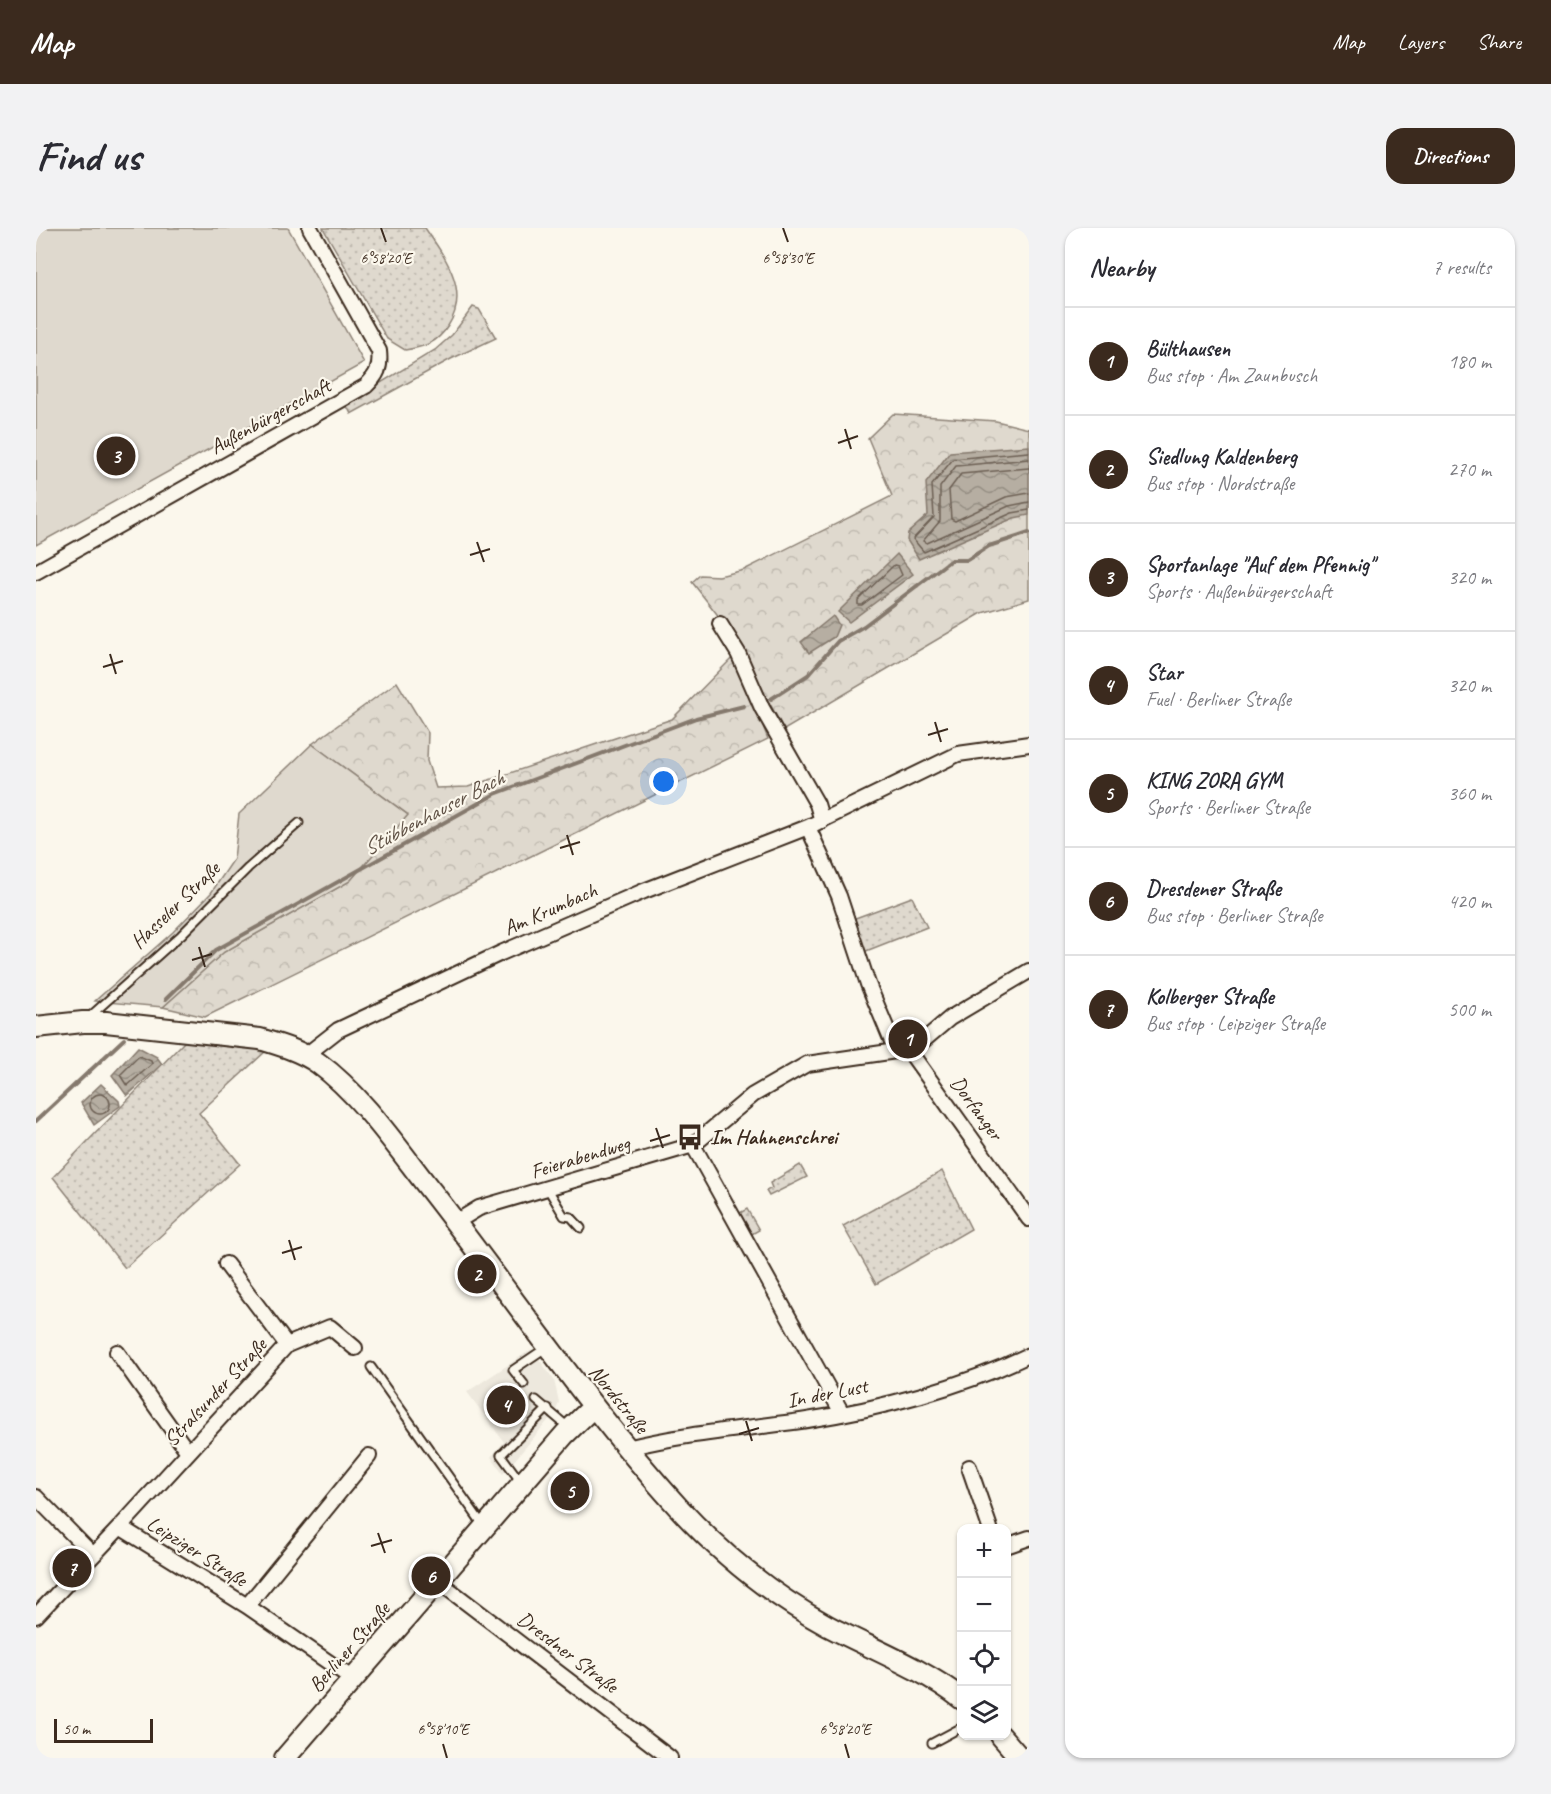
<!DOCTYPE html>
<meta charset="utf-8">
<style>
:root{--surface:#fff;--page:#f2f2f3;--text:#2b2b33;--muted:#7c7c81;--line:#e1e1e2;--accent:#3b2a1e}
body{margin:0;font-family:Caveat,sans-serif;background:var(--page);color:var(--text)}
.controls{position:absolute;right:18px;bottom:18px;display:grid;overflow:hidden;border-radius:12px;box-shadow:0 2px 4px #0004}
.controls button{width:54px;height:54px;display:grid;place-items:center;padding:0;border:0;border-bottom:2px solid var(--line);background:var(--surface);color:var(--text);font:30px sans-serif}
.scale{position:absolute;left:18px;bottom:15px;width:99px;box-sizing:border-box;padding-left:6px;border:3px solid #3b2a1e;border-top:0;font-size:16px;line-height:21px;white-space:nowrap;color:#3b2a1e;-webkit-text-stroke:4px #fbf7ec;paint-order:stroke}
.you{position:absolute;left:628px;top:554px;width:21px;height:21px;margin:-15px;border:4px solid #fff;border-radius:50%;background:#1a73e8;box-shadow:0 0 0 9px #1a73e833}
.badge{display:grid;place-items:center;width:39px;height:39px;border-radius:50%;background:var(--accent);color:#fff;font-size:20px;font-weight:700}
.pin{position:absolute;translate:-50% -50%;border:3px solid #fff;box-shadow:0 2px 6px #0006}
.list{margin:0;padding:0;list-style:none}
h2{display:flex;justify-content:space-between;align-items:center;height:78px;margin:0;padding:0 24px;font-size:26px}
h2 small{font-size:20px;font-weight:400;color:var(--muted)}
.list li{display:grid;grid-template-columns:39px 1fr auto;gap:18px;align-items:center;box-sizing:border-box;height:108px;padding:0 24px;border-top:2px solid var(--line)}
.list b{display:block;font-size:22px;white-space:nowrap}
.list p{margin:0;font-size:20px;white-space:nowrap;color:var(--muted)}
.list em{font-size:20px;font-style:normal;color:var(--muted)}
.icon{flex:none;width:33px;height:33px;fill:none;stroke:currentColor;stroke-width:2;stroke-linecap:round;stroke-linejoin:round}
.map{position:relative;flex:none;width:993px;height:1530px;overflow:hidden;border-radius:18px}
header{display:flex;align-items:center;gap:36px;box-sizing:border-box;height:84px;padding:0 30px;background:var(--accent);color:#fff}
header strong{font-size:28px}
nav{display:flex;gap:33px;margin-inline-start:auto;font-size:21px}
.intro{display:flex;align-items:center;justify-content:space-between;box-sizing:border-box;height:144px;padding:0 36px}
h1{margin:0;font-size:42px}
.button{padding:15px 27px;border-radius:18px;background:var(--accent);color:#fff;font-size:21px;font-weight:700}
main{display:flex;gap:36px;padding:0 36px}
aside{flex:1;background:var(--surface);border-radius:18px;box-shadow:0 2px 4px #0004}
.map>svg:first-child{display:block}
.built{fill:#ede8dd}
.grass{fill:url(#grass-dots);stroke:#8d8276;stroke-width:1.5}
.forest{fill:url(#forest-crowns);stroke:#8d8276;stroke-width:1.5}
.garden{fill:#dfd9ce;stroke:#8d8276;stroke-width:1.5}
.water{fill:url(#water-waves);stroke:#85796d;stroke-width:1.5}
.lines{fill:none;stroke-linecap:round;stroke-linejoin:round}
.shore{stroke:#6c5f53;stroke-width:1.5}
.stream{stroke:#85796d;stroke-width:4}
.lane-casing{stroke:#3b2a1e;stroke-width:11}
.street-casing{stroke:#3b2a1e;stroke-width:18}
.secondary-casing{stroke:#3b2a1e;stroke-width:24}
.lane{stroke:#fbf7ec;stroke-width:7}
.street{stroke:#fbf7ec;stroke-width:14}
.secondary{stroke:#fbf7ec;stroke-width:20}
.ticks{fill:none;stroke:#3b2a1e;stroke-width:2}
.labels{text-anchor:middle;stroke-width:4.5;stroke-linejoin:round;paint-order:stroke}
.street-label{font-size:21px;fill:#3b2a1e;stroke:#fbf7ec}
.poi-label{font-size:21px;font-weight:bold;fill:#3b2a1e;stroke:#fbf7ec;text-anchor:start}
.water-label{font-size:22px;font-style:italic;fill:#605246;stroke:#fbf7ec}
.ticks-label{font-size:15px;text-anchor:middle;fill:#3b2a1e;stroke:#fbf7ec;stroke-width:4.5;stroke-linejoin:round;paint-order:stroke}
</style>
<header>
<strong>Map</strong>
<nav><a>Map</a><a>Layers</a><a>Share</a></nav>
</header>
<div class="intro"><h1>Find us</h1><a class="button">Directions</a></div>
<main>
<div class="map">
<svg width="993" height="1530" viewBox="0 0 993 1530">
<defs>
<pattern id="grass-dots" width="8" height="8" patternUnits="userSpaceOnUse" patternTransform="scale(1.5)"><rect width="8" height="8" fill="#dfd9ce"/><path d="M2 2h.1M6 6h.1" fill="none" stroke="#c0bab0" stroke-width="1.8" stroke-linecap="round"/></pattern>
<pattern id="forest-crowns" width="20" height="18" patternUnits="userSpaceOnUse" patternTransform="scale(1.5)"><rect width="20" height="18" fill="#dfd9ce"/><path d="M2 6a3 3 0 1 1 6 0M12 15a3 3 0 1 1 6 0" fill="none" stroke="#c0bab0"/></pattern>
<pattern id="water-waves" width="16" height="10" patternUnits="userSpaceOnUse" patternTransform="scale(1.5)"><rect width="16" height="10" fill="#b6aea2"/><path d="M0 5q4-4 8 0t8 0" fill="none" stroke="#958e83"/></pattern>
</defs>
<rect width="100%" height="100%" fill="#fbf7ec"/>
<filter id="ink" filterUnits="userSpaceOnUse"><feTurbulence type="fractalNoise" baseFrequency=".0167" numOctaves="2"/><feDisplacementMap in="SourceGraphic" scale="12" xChannelSelector="R" yChannelSelector="G"/><feConvolveMatrix kernelMatrix="1 2 1 2 8 2 1 2 1" color-interpolation-filters="sRGB"/></filter>
<g filter="url(#ink)">
<!-- built -->
<path class="built" d="M496,1121L518,1152L523,1174L520,1183L467,1246L455,1229L468,1214L431,1164Z"/>
<!-- grass -->
<path class="grass" d="M287,0H389C409,29 435,63 412,98C401,115 389,119 369,122L351,111Z
M437,79L443,81L460,110L415,131L315,186L310,176L399,122L416,107Z
M876,669L891,699L825,725L814,692Z
M149,813L231,822L163,885L204,936L89,1040L17,949Z
M764,937L771,949L733,968L730,963L736,960L734,955Z
M906,943L935,1001L840,1056L807,998Z
M711,981L723,1002L714,1007L702,986Z"/>
<!-- forest -->
<path class="forest" d="M857,186L960,193L993,201V371L946,385L748,502L698,408L656,354L664,347L683,348L708,342L856,268L832,210Z
M699,427L732,511L169,789L127,779L188,724L314,653L371,586L276,516L361,454L392,505L391,533L400,560L432,559L636,491Z"/>
<!-- garden -->
<path class="garden" d="M0,0H252L328,135L0,317Z
M276,516L372,587L314,653L188,724L127,779L59,773L137,704L175,665L198,631L203,586Z"/>
<!-- water -->
<path class="water" d="M993,218V287L978,290L883,331L871,312L872,305L892,287L890,255L914,224Z
M861,326L877,346L813,394L802,384Z
M797,388L803,397L798,409L773,425L765,414Z
M102,819L121,829L126,836L91,868L76,847Z
M65,856L83,873L84,878L58,897L45,875Z"/>
<g class="lines">
<!-- shore -->
<path class="shore" d="M993,224L917,231L896,257L898,289L877,311L888,324L976,285L993,282
M993,231L920,238L904,259V293L887,313L891,315L973,278L993,274
M993,240L925,246L913,262L915,291L919,293L970,269L993,265
M858,337L862,338L866,347L826,377H822V372Z
M103,828L115,833L116,836L91,858L84,847Z
M54 876a10 10 0 1 1 20 0a10 10 0 1 1-20 0Z"/>
<!-- stream -->
<path class="stream" d="M735,471L772,447L802,413L828,398L915,332H931L953,318L993,305
M130,771L180,722L459,566L660,490L708,478
M0,893L88,811"/>
<!-- lane casing -->
<g class="lane-casing">
<path id="lane" d="M52,790L145,707L212,640L263,595
M512,961L528,988L535,989L545,1000
M335,1139L447,1297
M488,1156L477,1142L511,1119
M500,1172L532,1199
M485,1254L465,1227L512,1180
M896,1515L926,1499"/>
</g>
<!-- street casing -->
<g class="street-casing">
<path id="street" d="M0,344L330,158C341,147 345,140 343,123L274,0
M684,396L702,425L726,480L781,576L786,593
M772,599L803,668L832,756L860,823
M874,824L993,991
M874,824L914,790L993,743
M270,827L302,802L465,725L608,663L772,599L922,526L993,516
M657,917L806,1185
M420,994L443,980L657,917L717,867L771,836L860,823L874,824
M190,1036L251,1117
M81,1124L152,1224
M591,1220C652,1205 710,1201 771,1192C844,1181 926,1159 993,1127
M933,1239L954,1300
M0,1269L56,1326
M84,1299L251,1117L294,1099L319,1120
M970,1318L993,1310
M402,1353L634,1530
M211,1378L333,1228
M0,1388L84,1299L211,1378L317,1451"/>
</g>
<!-- secondary casing -->
<g class="secondary-casing">
<path id="secondary" d="M0,799L47,794H70L224,811C244,817 265,823 282,835C326,867 363,922 396,964C478,1069 552,1180 642,1279C685,1326 735,1367 792,1398C836,1421 886,1440 926,1471
M965,1508L984,1530
M249,1530L529,1206L557,1179"/>
</g>
<!-- lane -->
<use href="#lane" class="lane"/>
<!-- street -->
<use href="#street" class="street"/>
<!-- secondary -->
<use href="#secondary" class="secondary"/>
</g>
</g>
<!-- ticks -->
<path class="ticks" d="M345,0L350,14M747,0L752,14M809,201L815,221M802,215L822,208M441,314L448,334M434,327L454,321M74,426L80,446M67,439L87,433M899,494L905,514M892,507L912,501M531,607L537,627M524,620L544,614M163,719L169,739M156,732L176,726M620,900L627,920M614,913L634,907M253,1012L259,1032M246,1025L266,1019M710,1193L716,1213M703,1206L723,1200M342,1305L349,1325M335,1318L356,1312M407,1516L411,1530M809,1516L813,1530"/>
<!-- icons -->
<defs>
<g id="bus-bare" transform="scale(2.07)"><path d="M-5-6H5V4H4V6H2V4H-2V6H-4V4H-5ZM-3.5-4V0h7V-4ZM-3.5 1.2v1.5H-2V1.2ZM2 1.2v1.5H3.5V1.2Z" fill="#3b2a1e" stroke="#fbf7ec" stroke-width="2.5" paint-order="stroke"/></g>
</defs>
<g fill-rule="evenodd">
<use href="#bus-bare" x="654" y="909"/>
</g>
<g class="labels">
<!-- street labels -->
<g class="street-label">
<text transform="translate(234 188) rotate(-29)" y="7">Außenbürgerschaft</text>
<text transform="translate(139 677) rotate(-44)" y="7">Hasseler Straße</text>
<text transform="translate(514 681) rotate(-24)" y="7">Am Krumbach</text>
<text transform="translate(941 880) rotate(54)" y="7">Dorfanger</text>
<text transform="translate(544 929) rotate(-17)" y="7">Feierabendweg</text>
<text transform="translate(179 1164) rotate(-47)" y="7">Stralsunder Straße</text>
<text transform="translate(791 1165) rotate(-11)" y="7">In der Lust</text>
<text transform="translate(583 1171) rotate(51)" y="7">Nordstraße</text>
<text transform="translate(161 1323) rotate(32)" y="7">Leipziger Straße</text>
<text transform="translate(313 1419) rotate(-49)" y="7">Berliner Straße</text>
<text transform="translate(532 1424) rotate(37)" y="7">Dresdner Straße</text>
</g>
<!-- poi labels -->
<g class="poi-label">
<text x="674" y="916">Im Hahnenschrei</text>
</g>
<!-- water labels -->
<g class="water-label">
<text transform="translate(397 584) rotate(-28)" y="8">Stübbenhauser Bach</text>
</g>
</g>
<g class="ticks-label">
<text x="350" y="35">6°58'20"E</text>
<text x="752" y="35">6°58'30"E</text>
<text x="407" y="1506">6°58'10"E</text>
<text x="809" y="1506">6°58'20"E</text>
</g>
</svg>
<div class="controls">
<button>+</button>
<button>−</button>
<button><svg class="icon" aria-label="locate" viewBox="0 0 24 24"><circle cx="12" cy="12" r="6"/><path d="M12 2v4M12 18v4M2 12h4M18 12h4"/></svg></button>
<button><svg class="icon" aria-label="layers" viewBox="0 0 24 24"><path d="M12 4l9 5-9 5-9-5zM3 14l9 5 9-5"/></svg></button>
</div>
<div class="scale">50 m</div>
<div class="you"></div>
<div class="pin badge" style="left:872px;top:811px">1</div>
<div class="pin badge" style="left:441px;top:1046px">2</div>
<div class="pin badge" style="left:80px;top:228px">3</div>
<div class="pin badge" style="left:470px;top:1177px">4</div>
<div class="pin badge" style="left:534px;top:1263px">5</div>
<div class="pin badge" style="left:395px;top:1348px">6</div>
<div class="pin badge" style="left:36px;top:1340px">7</div>
</div>
<aside>
<h2>Nearby<small>7 results</small></h2>
<ul class="list">
<li><span class="badge">1</span><div><b>Bülthausen</b><p>Bus stop · Am Zaunbusch</p></div><em>180 m</em></li>
<li><span class="badge">2</span><div><b>Siedlung Kaldenberg</b><p>Bus stop · Nordstraße</p></div><em>270 m</em></li>
<li><span class="badge">3</span><div><b>Sportanlage &quot;Auf dem Pfennig&quot;</b><p>Sports · Außenbürgerschaft</p></div><em>320 m</em></li>
<li><span class="badge">4</span><div><b>Star</b><p>Fuel · Berliner Straße</p></div><em>320 m</em></li>
<li><span class="badge">5</span><div><b>KING ZORA GYM</b><p>Sports · Berliner Straße</p></div><em>360 m</em></li>
<li><span class="badge">6</span><div><b>Dresdener Straße</b><p>Bus stop · Berliner Straße</p></div><em>420 m</em></li>
<li><span class="badge">7</span><div><b>Kolberger Straße</b><p>Bus stop · Leipziger Straße</p></div><em>500 m</em></li>
</ul>
</aside>
</main>
